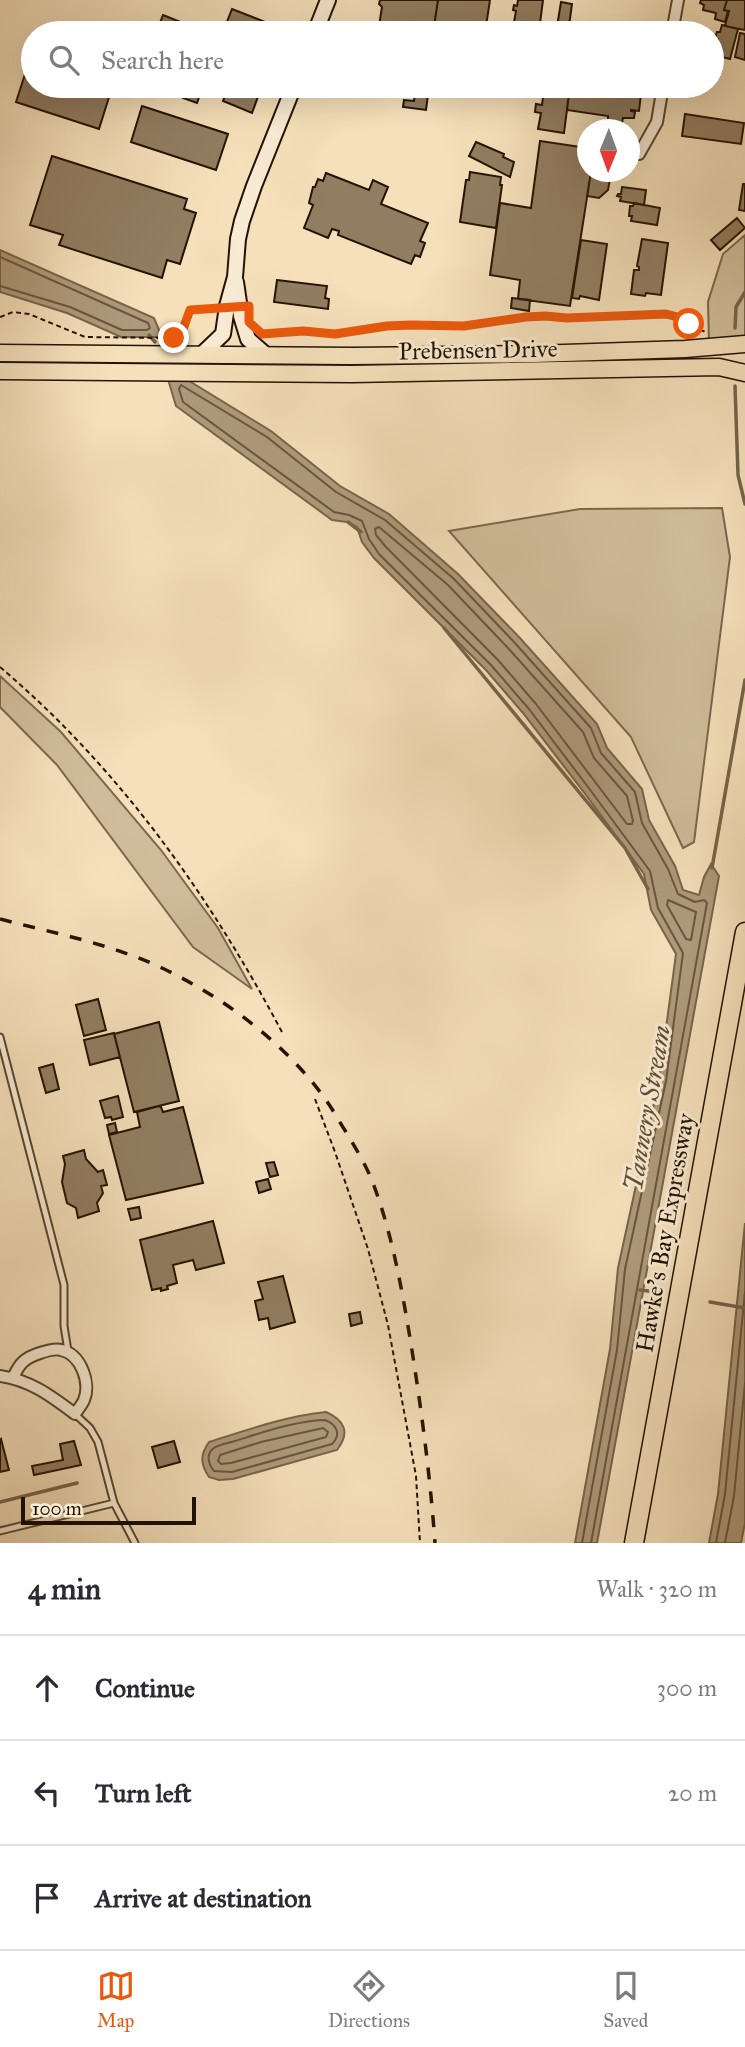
<!DOCTYPE html>
<meta charset="utf-8">
<style>
:root{--surface:#fff;--page:#f2f2f3;--text:#2b2b33;--muted:#7c7c81;--line:#e1e1e2;--accent:#ea580c}
body{margin:0;font-family:"IM FELL Great Primer",serif;background:var(--page);color:var(--text)}
.compass{position:absolute;left:577px;top:119px;width:63px;height:63px;border-radius:50%;background:var(--surface);box-shadow:0 7px 28px #0002;rotate:181deg}
.scale{position:absolute;left:21px;bottom:18px;width:175px;box-sizing:border-box;padding-left:7px;border:4px solid #241200;border-top:0;font-size:19px;line-height:24px;white-space:nowrap;color:#241200;-webkit-text-stroke:5px #f8ebd3;paint-order:stroke}
.stop{position:absolute;width:21px;height:21px;margin:-16px;border:5px solid #ea580c;border-radius:50%;background:#fff}
.stop.end{background:#ea580c;border-color:#fff;box-shadow:0 2px 7px #0008}
.list{margin:0;padding:0;list-style:none}
h2{display:flex;justify-content:space-between;align-items:center;height:91px;margin:0;padding:0 28px;font-size:30px}
h2 small{font-size:23px;font-weight:400;color:var(--muted)}
.list li{display:grid;grid-template-columns:46px 1fr auto;gap:21px;align-items:center;box-sizing:border-box;height:105px;padding:0 28px;border-top:2px solid var(--line)}
.list b{display:block;font-size:26px;white-space:nowrap}
.list em{font-size:23px;font-style:normal;color:var(--muted)}
.icon{flex:none;width:38px;height:38px;fill:none;stroke:currentColor;stroke-width:2;stroke-linecap:round;stroke-linejoin:round}
.map{position:relative;flex:none;width:745px;height:1543px;overflow:hidden}
.search{position:absolute;background:var(--surface);box-shadow:0 7px 28px #0002;left:21px;right:21px;top:21px;height:77px;display:flex;align-items:center;gap:18px;box-sizing:border-box;padding:0 24px;border-radius:38px;color:var(--muted);font-size:26px}
.sheet{height:406px;background:var(--surface)}
nav{display:flex;justify-content:space-around;align-items:center;box-sizing:border-box;height:98px;border-top:2px solid var(--line);background:var(--surface);font-size:19px;color:var(--muted)}
nav a{display:grid;justify-items:center;gap:4px}
nav .on{color:var(--accent)}
.map>svg:first-child{display:block}
.green{fill:#d1bd9b;stroke:#7a684e;stroke-width:2}
.water{fill:#ae9a7b;stroke:#77644a;stroke-width:2}
.lines{fill:none;stroke-linecap:round;stroke-linejoin:round}
.shore{stroke:#69563e;stroke-width:2}
.stream{stroke:#77644a;stroke-width:3.5}
.building{fill:#917d61;stroke:#241200;stroke-width:2}
.service-casing{stroke:#58462f;stroke-width:9}
.minor-casing{stroke:#58462f;stroke-width:14}
.secondary-casing{stroke:#241200;stroke-width:18}
.primary-casing{stroke:#241200;stroke-width:19}
.trunk-casing{stroke:#241200;stroke-width:21}
.path{stroke:#241200;stroke-width:2;stroke-dasharray:5 3.5;stroke-linecap:butt}
.service{stroke:#f8ebd3;stroke-width:5}
.minor{stroke:#f8ebd3;stroke-width:10}
.secondary{stroke:#f8ebd3;stroke-width:14}
.primary{stroke:#f5e0bb;stroke-width:16}
.trunk{stroke:#f5e0bb;stroke-width:18}
.rail{stroke:#241200;stroke-width:3.5;stroke-dasharray:12 12;stroke-linecap:butt}
.route{stroke:#ea580c;stroke-width:9}
.labels{text-anchor:middle;stroke-width:6;stroke-linejoin:round;paint-order:stroke}
.street-label{font-size:24px;fill:#241200;stroke:#f8ebd3}
.water-label{font-size:26px;font-style:italic;fill:#624f37;stroke:#f8ebd3}
</style>
<div class="map">
<svg width="745" height="1543" viewBox="0 0 745 1543">
<rect width="100%" height="100%" fill="#f5e0bb"/>
<filter id="stains"><feTurbulence type="fractalNoise" baseFrequency=".00286" numOctaves="4"/><feColorMatrix values="0 0 0 0 .2 0 0 0 0 .09 0 0 0 0 .02 0 0 0 .5 -.17"/></filter>
<radialGradient id="worn" r=".72"><stop offset=".6" stop-color="#630" stop-opacity="0"/><stop offset="1" stop-color="#630" stop-opacity=".3"/></radialGradient>
<!-- green -->
<path class="green" d="M745,235V336L709,342L708,302L723,254Z
M722,508L730,557L694,842L683,848L631,737L449,531L580,509Z
M0,676L61,732L161,850L218,928L252,989L193,947L57,765L0,707Z"/>
<!-- water -->
<path class="water" d="M0,250L154,318L162,337H121L67,313L0,292Z
M167,376H181L271,431L340,486L389,514L458,574L519,637L597,724L607,748L642,789L649,820L675,866L683,890L699,895L704,877L711,864L719,876L597,1543H575L610,1349L618,1268L659,1080L676,954L651,910L644,874L586,795L523,713L486,670L374,558L362,542L357,527L347,522L332,520L176,406Z
M745,1223V1523L741,1543H709L718,1494Z
M326,1412C344,1420 351,1432 337,1450L233,1479L219,1480L209,1477C200,1463 200,1455 209,1442C247,1430 286,1416 326,1412Z"/>
<g class="lines">
<!-- shore -->
<path class="shore" d="M0,257L148,323L150,328L147,330H122L70,307L0,286
M379,527L448,585L508,648L583,732L594,758L627,796L633,821L632,824H627L536,704L498,660L386,547L376,535L375,529Z
M668,900L696,912L691,940L686,939L667,905Z
M325,1420C336,1424 342,1434 332,1444L232,1472L214,1471C209,1465 205,1454 214,1448C220,1444 229,1443 235,1441C264,1432 295,1421 325,1420Z
M323,1428L328,1432L326,1437L231,1463L221,1464L218,1461L220,1455L261,1442Z
M582,1543L617,1350L625,1269L666,1081L683,953L658,908L650,871L591,791L529,709L491,665L379,554L369,539L362,521L349,515L334,512L183,402L179,389L181,385L267,437L336,492L385,520L454,579L514,642L591,728L601,753L635,792L642,823L668,869L678,894L695,902L704,900L707,903L591,1543
M716,1543L725,1494L745,1292
M725,1543L734,1496L745,1383"/>
<!-- stream -->
<path class="stream" d="M735,328L736,307L745,292
M149,335L155,342
M735,386L738,475L745,504
M348,522L361,532
M444,628L625,848L648,889
M712,868L745,680
M640,1290L657,1292
M710,1302L745,1308
M0,1502L77,1483"/>
</g>
<!-- building -->
<path class="building" d="M438,0H490L485,33L442,28L441,33H433Z
M438,0L433,33H407L409,30L379,26L382,7L379,4L380,0Z
M518,0H543L539,31L513,28L516,11L513,10L514,5L517,6Z
M701,0H727L724,10L728,11L725,22L715,19L716,13L703,10L704,5L700,3Z
M727,0H745V30L725,26L729,11L724,10Z
M561,2L572,4L568,33H556Z
M232,9L293,33H292L223,32Z
M163,15L188,25L185,33H156Z
M722,25L738,29L730,59L714,55L718,39L715,38L717,32H720Z
M740,33L745,34V60L735,57Z
M27,68L33,70V86H84L110,94L99,129L16,102Z
M188,86H212L210,89L203,86L197,103L183,98Z
M229,86H246L260,91L252,113L223,101Z
M416,86H440V88L429,87L426,110L403,107L404,100L414,101Z
M494,86H511L509,95L493,92Z
M539,86H570L564,133L538,129L541,113L535,112L536,104L542,105L544,90L538,89Z
M570,86H642L639,111L631,110V111L635,112L634,118H623L622,123L608,121V116L567,110Z
M142,106L228,134L216,170L131,142Z
M685,114L744,123L741,144L682,136Z
M540,141L588,148V172H591L570,306L518,299L520,280L490,275L500,203L531,208Z
M476,142L504,154L503,157L514,162L510,177L469,156Z
M52,156L187,199L184,209L196,213L180,264L167,260L162,278L59,245L63,235L30,225Z
M470,172L501,177L500,185H502L496,228L460,222L466,180H469Z
M591,172H609L611,174L608,190L599,198L587,196Z
M326,173L369,190L373,180L388,187L381,204L428,223L420,241L425,243L420,257L415,255L411,264L338,235L339,231L332,229L328,238L304,228L313,205L309,203L313,187H315L318,179L323,181Z
M743,184H745V211L739,210Z
M622,187L646,190L644,205L620,201L621,197L617,196L618,194H621Z
M634,203L660,208L657,225L631,221L632,216H629L630,206H633Z
M737,218L745,228L720,250L711,240Z
M642,239L668,243L661,295L646,293L645,296L631,294L634,270H639V267L637,266Z
M581,240L607,244L599,300L580,296L579,299L572,298Z
M277,280L327,286L325,298L329,299L328,309L274,302Z
M512,298L530,300L529,311L511,308Z
M98,999L106,1030L84,1036L76,1005Z
M159,1022L179,1101L134,1112L114,1034Z
M114,1033L120,1057L90,1065L84,1040Z
M53,1064L59,1089L46,1093L39,1068Z
M118,1096L123,1117L112,1120L111,1117L105,1118L100,1101Z
M159,1106L161,1107L163,1112L183,1107L203,1183L126,1200L109,1135L140,1127L137,1112Z
M115,1123L117,1132L109,1134L107,1125Z
M84,1150L86,1159L98,1172L103,1170L107,1185L101,1186L103,1193L97,1203L99,1211L78,1218L76,1208L67,1203L62,1182L65,1164L63,1156Z
M274,1162L278,1175L270,1177L266,1163Z
M268,1179L271,1189L259,1193L256,1182Z
M139,1207L141,1218L131,1220L128,1209Z
M213,1221L224,1263L196,1270L193,1260L173,1265L177,1283L167,1286L168,1289L161,1291V1288L152,1290L140,1240Z
M283,1276L295,1322L270,1329L268,1318L259,1320L255,1301L263,1299L258,1282Z
M360,1312L362,1323L351,1326L349,1314Z
M1,1439L9,1470L0,1472V1440Z
M74,1441L81,1465L34,1475L32,1466L63,1460L60,1444Z
M174,1441L180,1462L158,1468L152,1447Z"/>
<g class="lines">
<!-- service casing -->
<g class="service-casing">
<path id="service" d="M0,1037L64,1285V1326L68,1351
M75,1414L90,1428L98,1442L114,1503L135,1543
M0,1531L114,1503"/>
</g>
<!-- minor casing -->
<g class="minor-casing">
<path id="minor" d="M672,33L678,0
M639,154L657,122L663,86
M0,1376C30,1380 51,1396 75,1414C78,1409 82,1405 84,1400C91,1383 81,1354 61,1350C55,1348 46,1351 40,1353C24,1358 19,1364 13,1378"/>
</g>
<!-- secondary casing -->
<g class="secondary-casing">
<path id="secondary" d="M315,33L328,0
M236,282L241,316L248,339L266,355
M201,355L223,334L227,306L235,277L238,239L242,221L254,186L294,86"/>
</g>
<!-- primary casing -->
<g class="primary-casing">
<path id="primary" d="M0,353L352,356L534,354L685,349L745,344
M0,371L352,374L719,367L745,373"/>
</g>
<!-- trunk casing -->
<g class="trunk-casing">
<path id="trunk" d="M634,1543L745,932"/>
</g>
<!-- path -->
<path class="path" d="M0,317L13,312L29,314L85,337L167,338L180,337L183,332L190,310L212,307
M263,334L303,331L335,334L387,326L411,325L464,326L526,317L545,316L567,318L656,314C679,314 687,326 706,332
M0,667C120,769 210,896 283,1034
M315,1099L335,1152L368,1249L388,1325L416,1476L420,1543"/>
<!-- service -->
<use href="#service" class="service"/>
<!-- minor -->
<use href="#minor" class="minor"/>
<!-- secondary -->
<use href="#secondary" class="secondary"/>
<!-- primary -->
<use href="#primary" class="primary"/>
<!-- trunk -->
<use href="#trunk" class="trunk"/>
<!-- rail -->
<path class="rail" d="M0,919C54,933 111,944 162,968C225,998 286,1044 326,1100C333,1110 339,1121 346,1132C355,1147 364,1162 371,1178C391,1229 401,1284 410,1338C421,1406 430,1474 435,1543"/>
</g>
<g class="lines">
<!-- route -->
<path class="route" d="M174,338L180,337L190,310L249,306V322L262,334L303,331L335,334L387,326L411,325L464,326L526,317L545,316L567,318L666,314L681,318L689,324"/>
</g>
<g class="labels">
<!-- street labels -->
<g class="street-label">
<text transform="translate(478 350) rotate(-1)" y="8">Prebensen Drive</text>
<text transform="translate(665 1233) rotate(-80)" y="8">Hawke's Bay Expressway</text>
</g>
<!-- water labels -->
<g class="water-label">
<text transform="translate(647 1108) rotate(-80)" y="9">Tannery Stream</text>
</g>
</g>
<rect width="100%" height="100%" filter="url(#stains)"/>
<rect width="100%" height="100%" fill="url(#worn)"/>
</svg>
<svg class="compass" viewBox="-18 -18 36 36"><path d="M0-13l5 13h-10z" fill="#e53935"/><path d="M0 13l5-13h-10z" fill="#7c7c81"/></svg>
<div class="scale">100 m</div>
<div class="stop" style="left:689px;top:324px"></div>
<div class="stop end" style="left:174px;top:338px"></div>
<div class="search"><svg class="icon" aria-label="search" viewBox="0 0 24 24"><circle cx="10" cy="10" r="6"/><path d="M15 15l6 6"/></svg>Search here</div>
</div>
<section class="sheet">
<h2>4 min<small>Walk · 320 m</small></h2>
<ul class="list">
<li><svg class="icon" aria-label="ahead" viewBox="0 0 24 24"><path d="M12 20V5M6 11l6-6 6 6"/></svg><div><b>Continue</b></div><em>300 m</em></li>
<li><svg class="icon" aria-label="left" viewBox="0 0 24 24"><path d="M17 20v-9H6M10 6l-5 5 5 5"/></svg><div><b>Turn left</b></div><em>20 m</em></li>
<li><svg class="icon" aria-label="arrive" viewBox="0 0 24 24"><path d="M6 21V4h12l-3 4 3 4H6"/></svg><div><b>Arrive at destination</b></div></li>
</ul>
</section>
<nav>
<a class="on"><svg class="icon" aria-label="map" viewBox="0 0 24 24"><path d="M3 6l6-2 6 2 6-2v14l-6 2-6-2-6 2zM9 4v14M15 6v14"/></svg>Map</a>
<a><svg class="icon" aria-label="directions" viewBox="0 0 24 24"><path d="M12 3l9 9-9 9-9-9zM9 14v-3h6M13 9l2 2-2 2"/></svg>Directions</a>
<a><svg class="icon" aria-label="saved" viewBox="0 0 24 24"><path d="M7 4h10v16l-5-4-5 4z"/></svg>Saved</a>
</nav>
